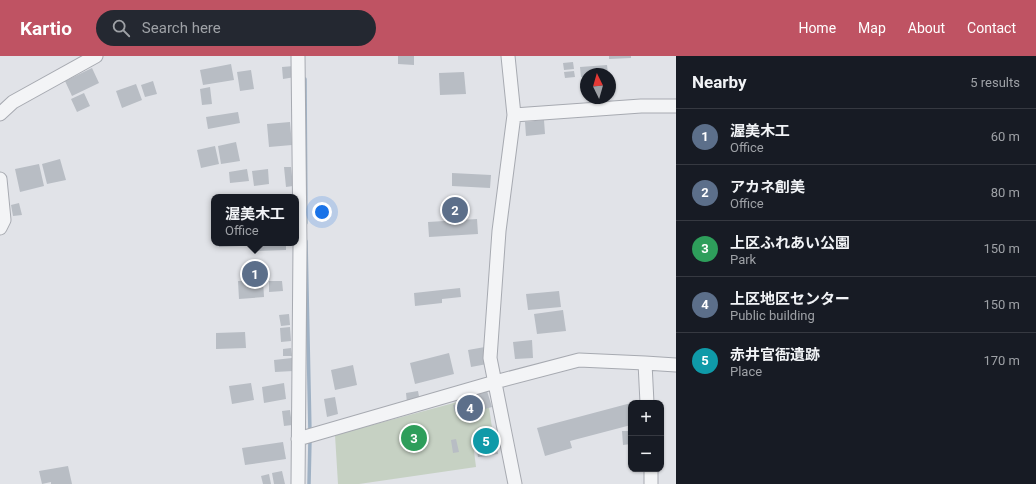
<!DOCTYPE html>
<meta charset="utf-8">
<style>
:root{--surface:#171b24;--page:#242831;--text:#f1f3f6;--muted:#9ea1a6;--line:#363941;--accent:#bf5363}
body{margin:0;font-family:Roboto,"Noto Sans JP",sans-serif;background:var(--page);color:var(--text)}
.controls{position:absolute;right:12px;bottom:12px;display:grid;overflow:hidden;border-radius:8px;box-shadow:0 1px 3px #0004}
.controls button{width:36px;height:36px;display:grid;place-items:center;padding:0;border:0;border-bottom:1px solid var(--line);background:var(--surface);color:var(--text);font:20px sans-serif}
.compass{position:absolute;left:580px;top:12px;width:36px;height:36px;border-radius:50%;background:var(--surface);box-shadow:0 1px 3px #0004;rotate:355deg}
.you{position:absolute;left:322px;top:156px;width:14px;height:14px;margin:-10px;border:3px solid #fff;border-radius:50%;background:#1a73e8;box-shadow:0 0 0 6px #1a73e833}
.badge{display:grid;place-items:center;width:26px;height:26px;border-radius:50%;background:var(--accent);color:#fff;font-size:13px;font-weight:700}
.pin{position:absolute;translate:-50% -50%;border:2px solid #fff;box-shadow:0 1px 4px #0006}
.popup{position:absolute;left:211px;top:138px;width:88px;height:52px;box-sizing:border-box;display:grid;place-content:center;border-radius:8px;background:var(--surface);filter:drop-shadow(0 1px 3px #0005);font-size:13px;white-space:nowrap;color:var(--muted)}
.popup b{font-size:15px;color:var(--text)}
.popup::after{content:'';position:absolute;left:50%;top:100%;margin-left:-8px;border:8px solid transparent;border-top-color:var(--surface)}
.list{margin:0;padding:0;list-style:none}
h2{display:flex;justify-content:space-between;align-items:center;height:52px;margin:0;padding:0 16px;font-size:17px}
h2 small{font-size:13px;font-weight:400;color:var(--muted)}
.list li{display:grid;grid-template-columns:26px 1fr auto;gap:12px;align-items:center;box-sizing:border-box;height:56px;padding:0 16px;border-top:1px solid var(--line)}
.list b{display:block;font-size:15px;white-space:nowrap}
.list p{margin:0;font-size:13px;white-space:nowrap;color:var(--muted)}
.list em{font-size:13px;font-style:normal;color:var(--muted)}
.icon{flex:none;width:22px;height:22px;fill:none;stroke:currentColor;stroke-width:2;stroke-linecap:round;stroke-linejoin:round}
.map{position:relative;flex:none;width:676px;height:428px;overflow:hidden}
header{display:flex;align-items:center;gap:24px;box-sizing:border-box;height:56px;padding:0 20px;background:var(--accent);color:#fff}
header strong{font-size:19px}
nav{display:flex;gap:22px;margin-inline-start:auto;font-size:14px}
.search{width:280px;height:36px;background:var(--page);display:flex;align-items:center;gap:10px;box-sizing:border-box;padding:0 14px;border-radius:22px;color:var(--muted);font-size:15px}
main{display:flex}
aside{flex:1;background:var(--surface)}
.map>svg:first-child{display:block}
.green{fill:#c6d1c3}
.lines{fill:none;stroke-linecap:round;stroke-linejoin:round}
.stream{stroke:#9fb1c4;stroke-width:3.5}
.building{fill:#b8bdc4}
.street-casing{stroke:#a7aab1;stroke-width:15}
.street{stroke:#f3f4f6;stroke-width:13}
</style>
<header>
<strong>Kartio</strong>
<div class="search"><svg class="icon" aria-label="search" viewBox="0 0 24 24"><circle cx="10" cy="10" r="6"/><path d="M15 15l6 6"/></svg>Search here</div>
<nav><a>Home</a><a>Map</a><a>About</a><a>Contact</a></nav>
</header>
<main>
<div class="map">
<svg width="676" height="428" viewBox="0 0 676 428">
<rect width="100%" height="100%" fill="#e1e3e8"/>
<!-- green -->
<path class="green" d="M487,338L494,385L473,387L476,411L359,428H338L335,379Z"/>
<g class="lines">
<!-- stream -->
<path class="stream" d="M305,23L306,167
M306,185L310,377
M309,428L310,383"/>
</g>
<!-- building -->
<path class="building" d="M398,0H414V9L398,8Z
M609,0H631V2L609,3Z
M573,6L574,13L564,14L563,7Z
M231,8L234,24L203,29L200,14Z
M607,9L608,18H586V21H581L580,11Z
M294,10L295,21L283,23L282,11Z
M92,12L99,27L72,40L65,25Z
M251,14L254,33L240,35L237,16Z
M574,15L575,21L565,22L564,16Z
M464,16L466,38L440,39L439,17Z
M153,25L157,38L145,41L141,29Z
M136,28L142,44L122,52L116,35Z
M210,31L212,48L202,49L200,33Z
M84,37L90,50L77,56L71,43Z
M238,56L240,67L208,73L206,61Z
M544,64L545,78L526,80L525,66Z
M290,66L292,89L269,91L267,68Z
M236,86L240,105L221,108L218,90Z
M215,90L219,108L201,112L197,94Z
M60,103L66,124L47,128L42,108Z
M39,108L44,130L20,136L15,113Z
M284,111H291L293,130L286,131Z
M247,113L249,125L230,127L229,116Z
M268,113L269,128L254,130L252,115Z
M452,117L491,119L490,132L452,130Z
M19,147L22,159L13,160L11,149Z
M477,163L478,178L429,181L428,166Z
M219,187H240V190L219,191Z
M256,187H286V194L257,195Z
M263,224L264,241L239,243L238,225Z
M269,225H282L283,235L269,236Z
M460,232L461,241L442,243V247L415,250L414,237Z
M559,235L561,251L528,254L526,238Z
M563,254L566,275L537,278L534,258Z
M289,258L290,269L281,270L279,259Z
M290,271L291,285L281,286L280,272Z
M245,276L246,292L216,293V277Z
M532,284L533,302L515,303L513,286Z
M485,291L487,308L471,311L468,294Z
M291,292L292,300H283V293Z
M449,297L454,318L415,328L410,307Z
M292,302L293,315L275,316L274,304Z
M353,309L357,329L335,334L331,314Z
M251,327L254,344L232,348L229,330Z
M284,327L286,343L264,347L262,331Z
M418,335L420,346L407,347L406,337Z
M487,335L492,351L463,359L462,355L455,357L453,349L459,347L457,342Z
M335,341L338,358L327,361L324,343Z
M631,347V369L570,385L572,392L545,400L537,372Z
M290,354L292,369L284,370L282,355Z
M622,375H631V388L623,389Z
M456,383L459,396L453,397L451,384Z
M496,385L498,398L490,399L487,387Z
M283,386L286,403L245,409L242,392Z
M486,388L488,400L478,401L476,389Z
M68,410L72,428H51V426L42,428L39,415Z
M282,415L285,428H274L272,417Z
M269,418L271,428H263L261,420Z"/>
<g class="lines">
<!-- street casing -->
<g class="street-casing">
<path id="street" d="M298,0L300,189L298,428
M508,0L514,59L499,175L490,302L515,428
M0,58L13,46L96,0
M514,59L641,50H676
M0,123L4,164L0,172
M647,347L645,307L676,309
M298,383L495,326L579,304L645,307
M651,413V428"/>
</g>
<!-- street -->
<use href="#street" class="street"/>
</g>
</svg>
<div class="controls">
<button>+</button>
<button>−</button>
</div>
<svg class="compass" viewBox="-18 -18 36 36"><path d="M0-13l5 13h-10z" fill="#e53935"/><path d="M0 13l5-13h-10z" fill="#9ea1a6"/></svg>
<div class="you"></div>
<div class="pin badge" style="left:255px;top:218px;background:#5c6f8a">1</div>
<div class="popup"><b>渥美木工</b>Office</div>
<div class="pin badge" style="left:455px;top:154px;background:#5c6f8a">2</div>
<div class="pin badge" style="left:414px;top:382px;background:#2e9e5b">3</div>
<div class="pin badge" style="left:470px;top:352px;background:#5c6f8a">4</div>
<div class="pin badge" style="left:486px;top:385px;background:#0f9aa8">5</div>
</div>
<aside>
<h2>Nearby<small>5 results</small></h2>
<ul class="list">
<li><span class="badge" style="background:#5c6f8a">1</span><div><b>渥美木工</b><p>Office</p></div><em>60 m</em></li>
<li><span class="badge" style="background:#5c6f8a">2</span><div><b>アカネ創美</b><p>Office</p></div><em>80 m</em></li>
<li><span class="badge" style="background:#2e9e5b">3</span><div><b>上区ふれあい公園</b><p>Park</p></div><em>150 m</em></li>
<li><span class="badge" style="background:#5c6f8a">4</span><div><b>上区地区センター</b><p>Public building</p></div><em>150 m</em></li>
<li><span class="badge" style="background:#0f9aa8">5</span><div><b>赤井官衙遺跡</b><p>Place</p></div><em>170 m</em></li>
</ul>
</aside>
</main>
